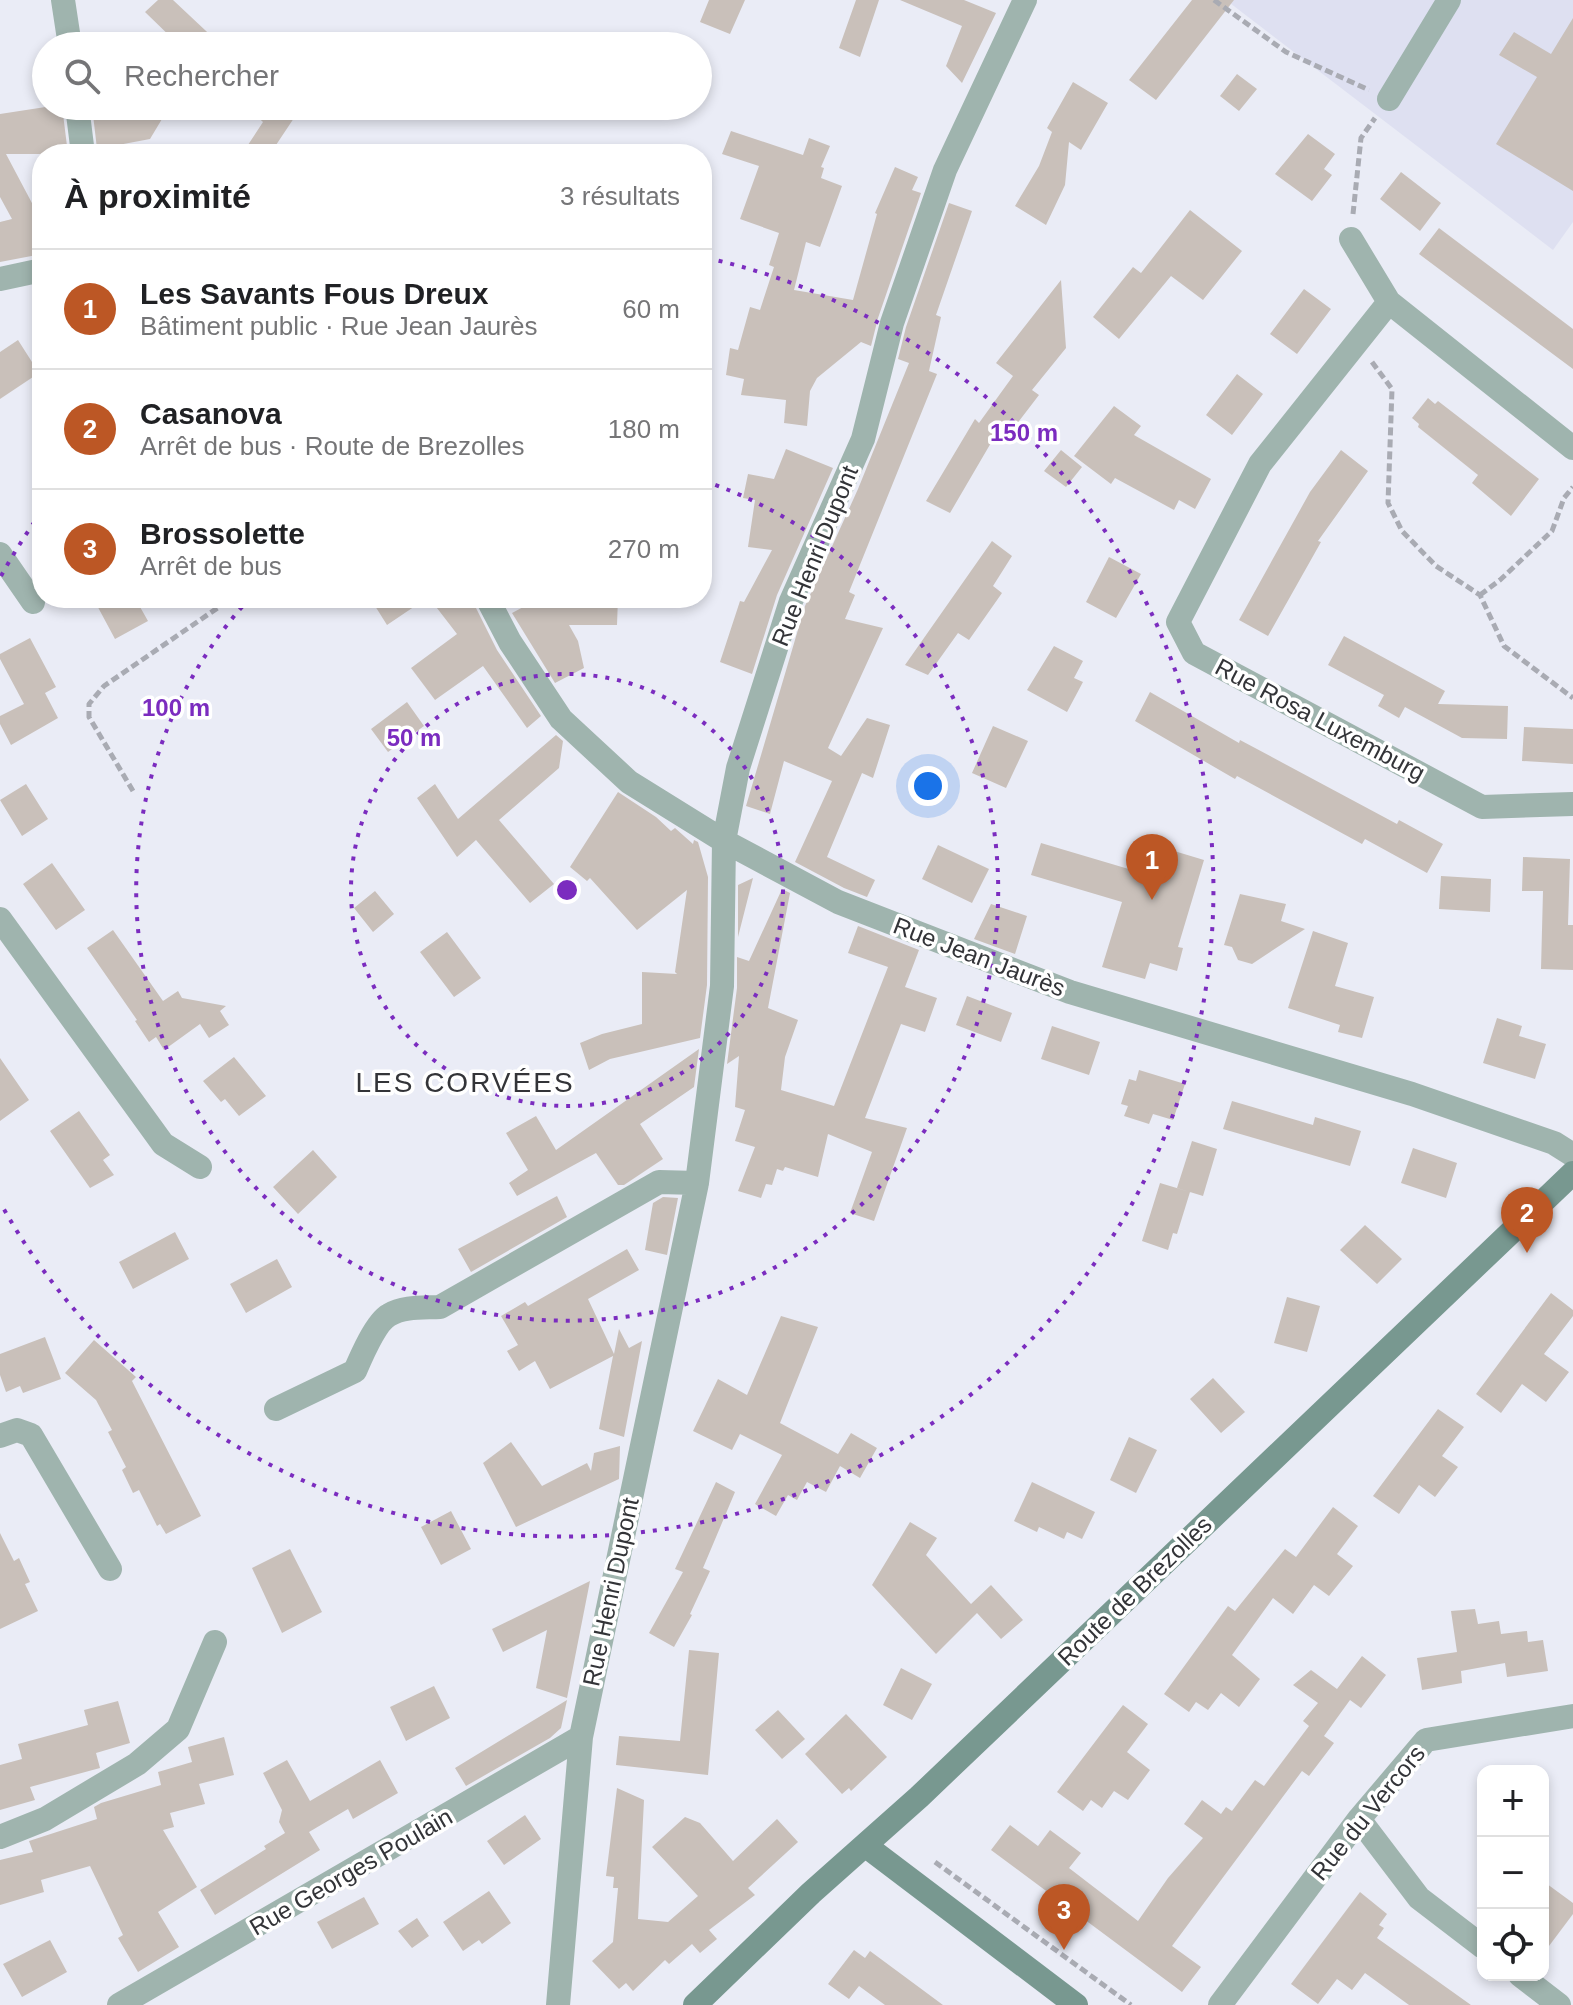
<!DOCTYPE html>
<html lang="fr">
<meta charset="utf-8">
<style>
:root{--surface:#fff;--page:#f6f6f6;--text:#202124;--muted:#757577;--line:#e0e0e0;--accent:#bc5725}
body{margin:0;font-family:Arial,sans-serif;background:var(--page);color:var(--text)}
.controls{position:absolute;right:24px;bottom:24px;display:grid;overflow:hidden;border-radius:16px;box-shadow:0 4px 12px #0003}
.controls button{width:72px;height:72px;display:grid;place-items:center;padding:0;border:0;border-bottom:2px solid var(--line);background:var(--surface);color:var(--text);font:40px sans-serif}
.you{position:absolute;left:928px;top:786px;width:28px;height:28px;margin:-20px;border:6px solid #fff;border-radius:50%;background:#1a73e8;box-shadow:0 0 0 12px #1a73e833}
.badge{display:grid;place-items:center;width:52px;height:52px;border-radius:50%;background:var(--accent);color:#fff;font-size:26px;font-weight:700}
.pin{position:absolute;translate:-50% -66px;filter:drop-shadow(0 2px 4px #0008)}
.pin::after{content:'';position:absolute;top:42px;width:28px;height:24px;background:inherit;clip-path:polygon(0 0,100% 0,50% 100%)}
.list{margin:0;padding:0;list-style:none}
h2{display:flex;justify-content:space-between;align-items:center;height:104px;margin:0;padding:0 32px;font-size:34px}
h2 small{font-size:26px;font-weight:400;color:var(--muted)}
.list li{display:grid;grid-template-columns:52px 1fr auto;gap:24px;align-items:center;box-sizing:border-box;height:120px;padding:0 32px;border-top:2px solid var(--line)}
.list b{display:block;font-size:30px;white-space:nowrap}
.list p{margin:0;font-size:26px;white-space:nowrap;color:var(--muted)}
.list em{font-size:26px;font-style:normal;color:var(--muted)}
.icon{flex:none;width:44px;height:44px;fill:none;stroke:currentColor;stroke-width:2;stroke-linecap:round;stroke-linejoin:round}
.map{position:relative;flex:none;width:1573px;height:2005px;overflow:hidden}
.search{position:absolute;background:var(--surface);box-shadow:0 4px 12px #0003;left:32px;top:32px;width:680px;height:88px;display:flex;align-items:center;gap:20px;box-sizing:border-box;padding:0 28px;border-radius:44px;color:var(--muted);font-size:30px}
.panel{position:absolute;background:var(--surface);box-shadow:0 4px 12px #0003;left:32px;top:144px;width:680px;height:464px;border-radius:32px}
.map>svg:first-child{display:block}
.built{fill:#dee0f1}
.building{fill:#c9c0ba}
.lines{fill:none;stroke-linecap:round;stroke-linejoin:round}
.path{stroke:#a9abb3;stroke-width:5;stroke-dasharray:8 4;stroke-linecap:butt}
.street{stroke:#9fb4ae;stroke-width:24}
.secondary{stroke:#789890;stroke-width:24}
.ring{fill:none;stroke:#7b2cbf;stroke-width:4;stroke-dasharray:4 8}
.labels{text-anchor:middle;stroke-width:7;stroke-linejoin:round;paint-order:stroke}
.street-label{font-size:24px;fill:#333438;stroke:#fff}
.quarter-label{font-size:28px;letter-spacing:2px;fill:#333438;stroke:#fff}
.centre{fill:#7b2cbf;stroke:#fff;stroke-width:4}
.ring-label{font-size:24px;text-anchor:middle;font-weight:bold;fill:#7b2cbf;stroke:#fff;stroke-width:7;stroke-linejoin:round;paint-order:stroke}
</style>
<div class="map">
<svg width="1573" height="2005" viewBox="0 0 1573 2005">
<rect width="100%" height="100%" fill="#eaecf6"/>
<!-- built -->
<path class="built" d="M1226,0H1573V222L1553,250Z"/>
<!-- building -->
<path class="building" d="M158,0H173L222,46H180L145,12Z
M709,0H745L730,34L700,22Z
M856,0H879L860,57L839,48Z
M900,0H964L996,13L962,83L946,66L962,26Z
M1192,0H1234L1156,100L1129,80Z
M1573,18V191L1496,144L1537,77L1499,55L1514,32L1551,54Z
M1237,74L1257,89L1239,111L1220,96Z
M1073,82L1108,103L1081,150L1069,142L1065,185L1046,225L1015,206L1039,166L1052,132L1047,128Z
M52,106H62L68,154H6L42,222V254L0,262V222L12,219L0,197V114Z
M92,106H159L168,109L150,139L97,149Z
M245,106H302L270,154H242L263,122Z
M731,131L803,155L809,138L830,146L821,167L824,168L821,178L842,186L820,247L806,242L794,290L853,300L877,214L875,213L895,167L918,177L912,190L921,193L878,318L871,346L861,342L817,378L810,391L807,426L784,423L786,400L741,395L744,379L726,375L730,348L738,350L750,307L760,310L774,267L769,265L779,233L740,219L759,166L722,154Z
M1308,134L1335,154L1324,169L1332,175L1312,201L1275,174Z
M1401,172L1441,203L1420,231L1380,199Z
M949,203L972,211L936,315L941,317L929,371L937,374L849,592L855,595L845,619L883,628L828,748L841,756L867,718L890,725L873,778L862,773L827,857L875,880L867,897L844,888L795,862L832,781L784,761L770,814L746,806L805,606L858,489L909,363L898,359L906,327Z
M1190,210L1242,251L1203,300L1171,276L1119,339L1093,317L1133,267L1141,273Z
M1439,228L1573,329V369L1419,254Z
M1061,280L1066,348L1032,390L1039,395L1003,442L995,436L950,513L926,501L975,419L979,423L1013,376L996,363Z
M1304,289L1331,309L1297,354L1270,334Z
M18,340L39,373L0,399V352Z
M1237,374L1263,394L1232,435L1206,415Z
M1428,398L1435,404L1438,401L1539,479L1511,516L1472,483L1478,475L1418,427L1419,424L1412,418Z
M1114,406L1141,426L1134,435L1211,479L1195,509L1179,500L1174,510L1115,478L1111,484L1074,456Z
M786,449L833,468L777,595L752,674L720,662L740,601L744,602L772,550L748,547L755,500L743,498L748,474L774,479Z
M1061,450L1082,467L1066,487L1044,471Z
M1341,450L1368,471L1318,541L1321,542L1268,636L1239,620L1310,492Z
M992,541L1012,556L993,586L1002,593L969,640L958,633L928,675L905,665Z
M1109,557L1141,574L1116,618L1086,602Z
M93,598H135L148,621L115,639Z
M370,598H427L387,625Z
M540,598H618L617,625H569L578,641L584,668L555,683L512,613Z
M430,599L473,602L497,650L541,716L527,728L483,666L435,700L411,668L457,634Z
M1344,636L1445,691L1438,704L1508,706L1507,739L1462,738L1405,707L1399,718L1378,706L1384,695L1328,665Z
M30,638L56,687L45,693L58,718L11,745L0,724V716L24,704L0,659V654Z
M1054,646L1083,661L1074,678L1083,682L1067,712L1027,690Z
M1150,692L1239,743L1240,740L1397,824L1399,820L1443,844L1427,873L1365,839L1362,844L1237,776L1235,779L1135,721Z
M407,702L424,726L388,752L371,729Z
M993,726L1028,741L1006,788L972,773Z
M1524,727L1573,729V764L1522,761Z
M556,735L563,741L559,768L499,820L554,884L530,903L476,840L457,857L417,798L435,784L458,819Z
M26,784L48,819L22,836L0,800Z
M618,792L656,817L671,831L675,828L693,844L694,840L698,842L708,877L707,985L700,1038L610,1059L589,1070L580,1043L602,1034L642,1024V972L677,974L675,972L687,890L637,930L590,878L587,881L570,867Z
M1141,841L1204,860L1178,947L1183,948L1177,971L1150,963L1145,979L1102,967L1122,902L1031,875L1041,843L1132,870Z
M938,845L989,869L972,903L922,879Z
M1523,857L1570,859L1568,925H1573V970L1541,969L1543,891H1522Z
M52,863L85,910L56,930L23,884Z
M1441,876L1491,879L1490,912L1439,909Z
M753,878L738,937V885Z
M782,889L790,893L768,1008L798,1020L785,1057L781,1090L834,1106L888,967L848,953L858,926L919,950L905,987L937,998L925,1032L901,1024L865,1118L907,1128L874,1221L850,1213L872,1152L828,1134L818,1177L785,1167L783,1171L777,1169L772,1185L766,1184L761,1198L738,1191L755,1147L735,1141L745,1110L735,1107L739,1056L727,1064L737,988V957L749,961Z
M375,891L394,914L373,932L354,908Z
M1240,894L1286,904L1281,921L1305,929L1252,964L1238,960L1232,947L1224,945Z
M991,904L1027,916L1015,954L974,939Z
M113,930L163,1001L178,991L182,998L226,1006L220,1011L229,1025L209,1038L200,1024L164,1050L156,1037L149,1042L135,1021L137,1020L87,948Z
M1313,931L1348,943L1335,986L1374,997L1362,1038L1338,1032L1340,1025L1288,1008Z
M447,932L481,978L454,997L420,952Z
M967,996L1012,1013L1001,1042L956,1025Z
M1497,1018L1522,1026L1519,1036L1546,1044L1535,1079L1483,1063Z
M1052,1026L1100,1042L1089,1075L1041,1059Z
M699,1049L694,1087L640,1124L663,1159L624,1185H618L596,1153L517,1196L509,1183L528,1170L506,1133L536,1116L556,1150Z
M234,1057L266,1096L239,1116L225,1099L221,1102L203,1081Z
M0,1058L29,1100L0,1121Z
M1139,1070L1185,1084L1173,1120L1153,1114L1149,1124L1124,1116L1128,1106L1121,1104L1129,1079L1136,1081Z
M1232,1101L1313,1125L1315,1117L1361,1131L1350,1166L1223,1129Z
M79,1111L110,1155L103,1160L114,1175L90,1188L50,1131Z
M1192,1141L1217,1149L1203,1196L1177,1188Z
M1413,1148L1457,1163L1446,1198L1401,1183Z
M313,1150L337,1177L298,1214L273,1187Z
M1160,1183L1190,1192L1177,1234L1173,1233L1168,1250L1142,1241Z
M557,1196L567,1217L471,1272L458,1249Z
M663,1197L678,1198L667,1255L645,1250L653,1203Z
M1365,1225L1402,1259L1377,1284L1340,1250Z
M175,1232L189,1259L133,1289L119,1262Z
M627,1249L639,1270L588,1299L614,1354L619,1329L629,1348L642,1341L624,1437L599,1429L613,1356L550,1389L535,1361L519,1371L507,1351L518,1345L501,1316L525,1302L528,1306Z
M277,1259L292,1287L246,1313L230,1284Z
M1551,1293L1573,1310V1316L1544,1354L1569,1372L1546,1402L1522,1384L1501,1413L1476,1394Z
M1287,1297L1320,1306L1307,1352L1274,1343Z
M781,1316L818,1327L780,1423L838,1454L851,1433L877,1448L860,1478L840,1466L826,1492L807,1482L797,1500L788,1495L776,1516L755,1504L782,1455L740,1434L732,1450L693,1431L718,1379L747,1395Z
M45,1337L61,1379L23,1393L20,1386L6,1392L0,1375V1354Z
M94,1340L136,1377L132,1381L201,1516L166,1534L160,1524L157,1526L139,1490L133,1493L122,1470L126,1467L108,1432L112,1430L96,1400L65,1373Z
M1213,1378L1245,1412L1221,1433L1190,1399Z
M1438,1409L1464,1427L1442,1456L1458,1467L1435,1497L1419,1485L1399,1514L1373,1496Z
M1129,1437L1157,1450L1136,1493L1110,1480Z
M511,1442L542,1486L587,1463L591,1471L594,1453L620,1446L619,1479L516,1527L483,1463Z
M716,1482L735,1492L703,1568L710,1571L690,1614L692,1615L674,1647L649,1633L683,1572L675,1569Z
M1032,1482L1095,1512L1082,1539L1067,1532L1064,1539L1039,1527L1037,1532L1014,1521Z
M1333,1507L1358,1526L1337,1554L1353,1566L1329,1596L1314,1585L1293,1614L1273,1598L1232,1655L1260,1679L1239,1707L1221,1693L1208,1710L1196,1702L1189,1712L1164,1694L1228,1606L1235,1611L1285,1549L1296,1557Z
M451,1511L471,1549L441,1565L421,1527Z
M910,1522L937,1538L926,1555L971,1604L991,1585L1023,1620L1001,1639L977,1613L936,1654L872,1585Z
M0,1533L14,1561L19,1558L30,1582L25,1584L38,1611L0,1629Z
M290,1549L322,1612L282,1633L252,1568Z
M590,1581L567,1698L536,1688L547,1630L503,1652L492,1629Z
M1475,1609L1478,1624L1499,1621L1501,1634L1527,1631L1528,1642L1543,1640L1548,1671L1507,1677L1505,1663L1461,1671L1462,1683L1422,1690L1417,1658L1457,1652L1451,1611Z
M689,1650L719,1653L708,1775L616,1765L619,1736L680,1741Z
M1362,1656L1386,1675L1361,1708L1350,1700L1324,1736L1334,1743L1309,1776L1302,1771L1172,1946L1201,1967L1182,1992L991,1850L1010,1825L1038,1846L1050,1830L1081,1853L1069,1868L1138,1921L1168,1878L1203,1838L1184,1824L1202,1800L1221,1814L1226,1807L1232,1811L1255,1780L1264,1786L1309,1726L1303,1721L1318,1703L1293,1685L1311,1670L1337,1689Z
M901,1668L932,1684L912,1720L883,1705Z
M434,1686L450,1718L406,1741L390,1707Z
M567,1700L561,1728L550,1738L466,1786L455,1768Z
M118,1701L130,1743L96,1753L100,1768L30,1787L35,1800L0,1810V1765L22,1759L18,1744L88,1725L84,1710Z
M1123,1705L1148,1724L1127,1752L1150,1770L1128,1800L1114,1791L1102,1808L1091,1800L1083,1811L1057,1792Z
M778,1710L805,1739L782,1759L755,1730Z
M846,1714L887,1757L851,1791L849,1788L842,1794L805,1754Z
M224,1737L234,1775L199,1784L205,1804L170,1813L174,1827L163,1830L197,1887L158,1912L179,1947L138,1972L118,1938L123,1935L90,1866L41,1880L44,1892L0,1905V1860L33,1852L29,1841L97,1819L94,1807L101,1803L161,1785L158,1772L192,1762L188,1747Z
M287,1760L310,1801L380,1760L398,1793L353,1819L348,1809L309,1832L320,1850L215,1915L200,1890L266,1849L264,1846L285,1833L279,1822L282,1810L263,1773Z
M617,1788L644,1800L638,1919L668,1922L698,1896L652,1847L685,1817L700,1823L733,1861L777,1819L798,1842L748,1888L755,1895L709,1930L717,1939L700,1953L692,1944L669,1964L665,1960L633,1991L626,1983L619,1989L592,1961L613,1942L618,1888H613L614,1877L606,1876Z
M525,1815L541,1839L504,1865L487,1841Z
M1543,1881L1573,1903V1914L1543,1954Z
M489,1891L511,1923L482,1944L479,1940L463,1951L443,1922Z
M1360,1892L1387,1914L1379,1925L1384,1928L1377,1938L1471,2005H1409L1365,1973L1352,1990L1337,1979L1318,2004L1291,1984Z
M364,1897L379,1924L332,1949L317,1922Z
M417,1918L429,1936L412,1948L398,1931Z
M50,1940L67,1972L22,1997L3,1964Z
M854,1950L865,1958L870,1951L943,2005H885L859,1986L849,1999L828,1984Z"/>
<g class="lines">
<!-- path -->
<path class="path" d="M1214,0L1286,52L1369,90
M1353,214L1361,138L1375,118
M1372,362L1392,389L1388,503L1402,531L1436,566L1480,595L1504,646L1573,698
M1480,595L1500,580L1552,531L1564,498L1573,487
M133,791L89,717V704L104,686L232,598
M935,1862L1131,2005"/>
<!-- street -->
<path class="street" d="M63,0L70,46
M1389,99L1449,0
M77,106L83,154
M1351,239L1389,302L1573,448
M0,279L42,270
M1389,302L1260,464L1178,622L1194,653L1482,807L1573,804
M0,554L33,602
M487,598L510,642L561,719L629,782L724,841L838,902L1070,992L1412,1094L1554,1143L1573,1155
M0,919L163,1144L200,1167
M276,1409L355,1371C361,1357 376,1322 389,1315C404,1306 424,1308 440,1307L659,1182L697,1183
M0,1436L17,1430L31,1435L110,1569
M1359,1819L1419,1898L1483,1947
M0,1837L45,1819L137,1764L178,1729L215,1642
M1520,1975L1559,2005
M119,2005L581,1737
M558,2005L581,1737L697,1183L722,986L724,841L738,768L791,601L863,439L892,323L945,170L1025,0
M1220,2005L1359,1819L1426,1740L1573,1716"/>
<!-- secondary -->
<path class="secondary" d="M866,1846L1076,2005
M695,2005L811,1893L919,1797L1573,1173"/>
</g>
<!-- distance rings -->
<g class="ring">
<circle cx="567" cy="890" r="216"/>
<path d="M704 481A431 431 0 1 1 249 599"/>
<path d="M1 576A647 647 0 0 1 40 514M707 258A647 647 0 1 1 1 1204"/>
</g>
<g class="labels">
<!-- street labels -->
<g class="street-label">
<text transform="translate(815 556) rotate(-68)" y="8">Rue Henri Dupont</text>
<text transform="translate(1320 720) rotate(28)" y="8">Rue Rosa Luxemburg</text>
<text transform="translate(979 957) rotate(21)" y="8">Rue Jean Jaurès</text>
<text transform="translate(1135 1591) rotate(-44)" y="8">Route de Brezolles</text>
<text transform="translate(611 1592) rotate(-78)" y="8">Rue Henri Dupont</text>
<text transform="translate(1368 1813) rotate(-51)" y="8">Rue du Vercors</text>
<text transform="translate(351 1872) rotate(-30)" y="8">Rue Georges Poulain</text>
</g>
<!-- quarter labels -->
<g class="quarter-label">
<text x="465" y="1092">LES CORVÉES</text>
</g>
</g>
<circle cx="567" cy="890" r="12" class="centre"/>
<g class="ring-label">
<text x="1024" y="441">150 m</text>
<text x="176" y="716">100 m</text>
<text x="414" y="746">50 m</text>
</g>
</svg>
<div class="controls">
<button>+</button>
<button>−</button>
<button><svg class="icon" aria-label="locate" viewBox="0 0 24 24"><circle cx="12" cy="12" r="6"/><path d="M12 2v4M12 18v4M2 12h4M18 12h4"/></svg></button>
</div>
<div class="you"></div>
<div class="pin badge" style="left:1152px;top:900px">1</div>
<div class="pin badge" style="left:1527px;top:1253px">2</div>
<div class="pin badge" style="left:1064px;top:1950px">3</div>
<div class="search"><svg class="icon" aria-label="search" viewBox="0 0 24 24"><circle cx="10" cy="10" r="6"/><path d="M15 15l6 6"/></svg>Rechercher</div>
<section class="panel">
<h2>À proximité<small>3 résultats</small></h2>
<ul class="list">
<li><span class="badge">1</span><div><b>Les Savants Fous Dreux</b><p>Bâtiment public · Rue Jean Jaurès</p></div><em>60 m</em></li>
<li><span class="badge">2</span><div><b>Casanova</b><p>Arrêt de bus · Route de Brezolles</p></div><em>180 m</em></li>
<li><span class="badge">3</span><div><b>Brossolette</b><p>Arrêt de bus</p></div><em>270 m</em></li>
</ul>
</section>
</div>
